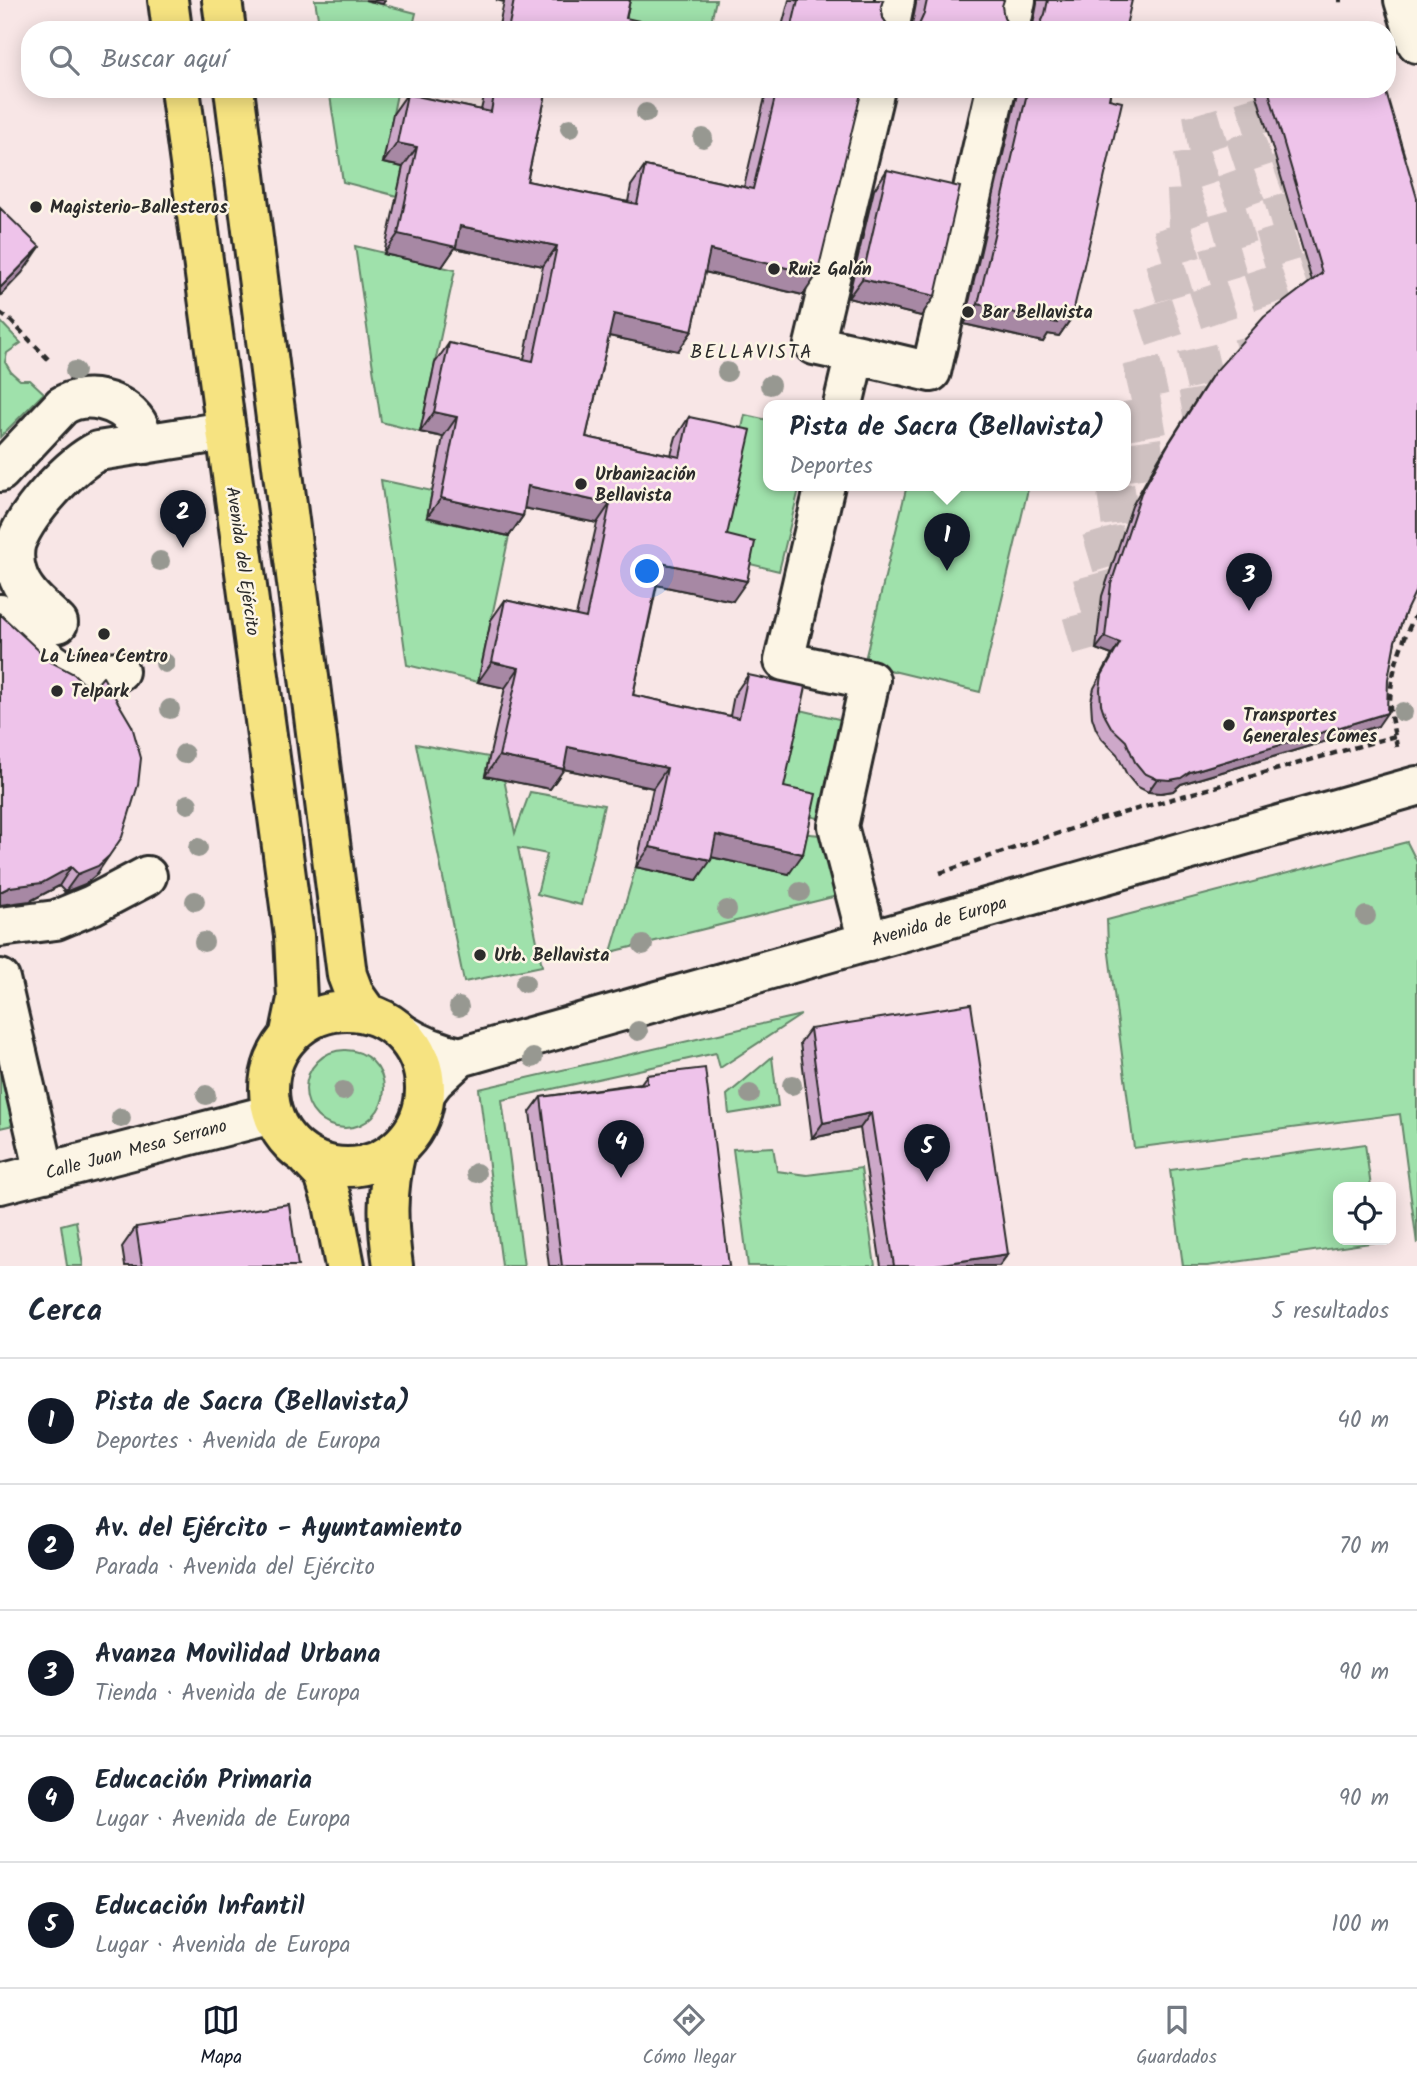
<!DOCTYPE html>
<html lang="es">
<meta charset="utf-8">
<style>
:root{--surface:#fff;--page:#f6f6f7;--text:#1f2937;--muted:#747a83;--line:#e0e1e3;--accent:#111827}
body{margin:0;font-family:Kalam,sans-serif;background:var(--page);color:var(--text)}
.controls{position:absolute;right:21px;bottom:21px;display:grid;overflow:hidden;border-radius:14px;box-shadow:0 4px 18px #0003}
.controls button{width:63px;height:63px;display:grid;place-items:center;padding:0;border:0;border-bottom:2px solid var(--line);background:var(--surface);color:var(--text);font:35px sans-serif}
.you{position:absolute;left:648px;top:572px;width:24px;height:24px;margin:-18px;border:5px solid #fff;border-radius:50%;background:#1a73e8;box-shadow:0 0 0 10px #1a73e833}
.badge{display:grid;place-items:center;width:46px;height:46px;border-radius:50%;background:var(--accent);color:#fff;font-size:23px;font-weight:700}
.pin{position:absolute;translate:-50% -58px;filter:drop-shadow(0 2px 4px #0008)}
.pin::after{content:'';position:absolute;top:37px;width:24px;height:21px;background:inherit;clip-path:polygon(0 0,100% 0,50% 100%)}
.popup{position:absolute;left:763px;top:400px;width:368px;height:91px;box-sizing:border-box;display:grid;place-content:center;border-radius:14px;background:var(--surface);filter:drop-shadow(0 2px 5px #0005);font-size:23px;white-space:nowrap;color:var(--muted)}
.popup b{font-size:26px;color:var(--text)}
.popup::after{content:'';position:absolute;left:50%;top:100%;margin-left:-14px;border:14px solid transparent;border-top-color:var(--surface)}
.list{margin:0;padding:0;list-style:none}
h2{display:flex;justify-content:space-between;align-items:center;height:91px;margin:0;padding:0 28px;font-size:30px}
h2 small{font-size:23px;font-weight:400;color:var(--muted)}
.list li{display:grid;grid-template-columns:46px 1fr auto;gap:21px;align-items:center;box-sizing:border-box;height:126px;padding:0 28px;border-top:2px solid var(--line)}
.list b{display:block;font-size:26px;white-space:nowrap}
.list p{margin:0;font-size:23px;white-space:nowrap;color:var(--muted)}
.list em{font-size:23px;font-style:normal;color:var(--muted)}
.icon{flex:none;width:38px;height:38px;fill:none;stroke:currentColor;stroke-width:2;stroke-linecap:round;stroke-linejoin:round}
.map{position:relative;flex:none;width:1417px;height:1266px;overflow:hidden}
.search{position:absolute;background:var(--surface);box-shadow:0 4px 18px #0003;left:21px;right:21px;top:21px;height:77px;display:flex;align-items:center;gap:18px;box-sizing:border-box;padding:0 24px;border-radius:28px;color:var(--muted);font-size:26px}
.sheet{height:721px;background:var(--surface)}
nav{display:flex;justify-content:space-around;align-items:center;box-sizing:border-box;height:98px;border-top:2px solid var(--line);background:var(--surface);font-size:19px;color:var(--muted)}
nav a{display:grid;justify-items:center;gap:4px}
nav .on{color:var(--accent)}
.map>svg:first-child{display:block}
.green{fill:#9fe1ab;stroke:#65866b;stroke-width:2}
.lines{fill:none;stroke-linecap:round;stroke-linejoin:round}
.minor-tunnel{stroke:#cfc1c1;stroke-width:38;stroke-dasharray:38 19;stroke-linecap:butt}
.minor-casing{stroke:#2b2b2b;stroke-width:44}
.major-casing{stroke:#2b2b2b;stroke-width:44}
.path{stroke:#2b2b2b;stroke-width:4.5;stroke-dasharray:7 5;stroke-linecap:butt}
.minor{stroke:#fcf5e5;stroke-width:38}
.major{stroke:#f6e381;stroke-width:38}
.tree{fill:#979891}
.wall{fill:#cda8c9;stroke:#2b2b2b;stroke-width:2}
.shaded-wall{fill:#a788a4;stroke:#2b2b2b;stroke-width:2}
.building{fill:#eec3ea;stroke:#2b2b2b;stroke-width:2}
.poi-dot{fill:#2b2b2b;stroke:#fcf5e5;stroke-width:2.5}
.labels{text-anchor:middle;stroke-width:5;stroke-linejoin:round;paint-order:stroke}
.poi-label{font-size:18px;font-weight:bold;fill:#2b2b2b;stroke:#fcf5e5;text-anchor:start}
.street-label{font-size:18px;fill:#2b2b2b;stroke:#fcf5e5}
.neighbourhood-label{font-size:19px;letter-spacing:2px;fill:#2b2b2b;stroke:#fcf5e5}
</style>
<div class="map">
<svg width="1417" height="1266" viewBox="0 0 1417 1266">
<rect width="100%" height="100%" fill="#f8e6e6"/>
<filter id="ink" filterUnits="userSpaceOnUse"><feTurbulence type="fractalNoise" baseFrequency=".0143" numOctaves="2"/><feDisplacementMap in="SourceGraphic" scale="14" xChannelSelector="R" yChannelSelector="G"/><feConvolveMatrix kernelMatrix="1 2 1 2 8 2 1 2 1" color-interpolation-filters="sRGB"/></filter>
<g filter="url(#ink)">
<!-- green -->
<path class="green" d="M315,0H365L416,13L412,30H320Z
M621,0H716L709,30H614Z
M329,89H398L383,163L403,167L397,196L343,182Z
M355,246L455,270L420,432L381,422Z
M0,321L21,343L7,353L5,362L11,372L20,380H30L44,393L0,437Z
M745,415L768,420V485H800L779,571L713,555Z
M381,480L432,491L427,518L509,536L478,682L407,665Z
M907,485H1029L980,692L864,664Z
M792,708L843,720L822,819L770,807Z
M416,744L489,757L485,775L504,779L515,833L530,792L604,805L581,905L537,894L547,854L518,848L542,966L464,982Z
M798,833L821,835L837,896L611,952L636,867L696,880L702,855Z
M1407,842L1417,862V1244L1400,1114L1134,1148L1108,946L1107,920Z
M0,992L31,1121L0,1128Z
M801,1015L720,1068L716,1053L502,1100L524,1266H502L479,1089Z
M306 1089a39 39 0 1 1 78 0a39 39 0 1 1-78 0Z
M772,1057L778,1106L729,1114L727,1095Z
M1365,1144L1371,1187H1338V1240H1378V1242L1207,1266H1183L1170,1170Z
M773,1147L777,1171L807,1175L861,1168L875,1266H748L733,1149Z
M76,1221L83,1266H67L61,1225Z"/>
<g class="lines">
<!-- minor-tunnel -->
<path class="minor-tunnel" d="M1186,135L1199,133L1312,99
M1177,173L1190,171L1321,128
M1168,209L1186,208L1280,174L1329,159
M1159,249L1342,197
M1151,284L1350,224
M1141,328L1358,256
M1127,384L1276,349
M1126,421L1243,400
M1126,462L1212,450
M1099,507L1186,495
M1088,554L1118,545L1171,538
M1078,598L1153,578
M1068,637L1150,614"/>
<!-- minor casing -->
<g class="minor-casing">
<path id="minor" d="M1404,0L1417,43
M889,30L895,0
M1010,30L1016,0
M855,354L814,345L875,89
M843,405L855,354L931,372L996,89
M0,472L62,406C85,391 121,400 137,423C141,429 143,437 145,444
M825,485L784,661L870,680L838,826L868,942
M0,614C16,629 49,667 69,672C85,676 102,672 119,671
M58,623C43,608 23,594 17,573C14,564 13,551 16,542C28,511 70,465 98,451L226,431
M0,927L56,920L92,905L147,876
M0,979L45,1173
M403,1034C422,1046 439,1052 460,1057
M425,1093L434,1081L460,1057L1417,786
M0,1184L272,1114"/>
</g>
<!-- major casing -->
<g class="major-casing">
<path id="major" d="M168,0L172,30
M222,0L226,30
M180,89L294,936L297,999L290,1033
M234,89L347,975L355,996L367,1013
M269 1089a78 78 0 1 1 156 0a78 78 0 1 1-156 0Z
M308,1158L324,1175L333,1204L345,1266
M393,1266C387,1224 386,1192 396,1151"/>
</g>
<!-- path -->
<path class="path" d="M1338,0H1342
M0,313L11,321L48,359
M1397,747C1395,734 1391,721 1390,709C1389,677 1401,640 1417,613
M940,873L1098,820L1395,736"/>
<!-- minor -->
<use href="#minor" class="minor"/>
<!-- major -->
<use href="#major" class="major"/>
</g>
<!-- trees -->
<g class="tree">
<circle cx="646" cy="113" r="10"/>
<circle cx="570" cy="128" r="10"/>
<circle cx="703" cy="138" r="10"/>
<circle cx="75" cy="371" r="10"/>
<circle cx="727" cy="372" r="10"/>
<circle cx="770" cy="385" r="10"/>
<circle cx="160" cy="561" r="10"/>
<circle cx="165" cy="663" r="10"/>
<circle cx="170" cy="709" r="10"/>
<circle cx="1403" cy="712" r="10"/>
<circle cx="184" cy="754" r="10"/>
<circle cx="188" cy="804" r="10"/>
<circle cx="198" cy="848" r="10"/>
<circle cx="800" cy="892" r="10"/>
<circle cx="195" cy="901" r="10"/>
<circle cx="727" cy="910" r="10"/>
<circle cx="1366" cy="916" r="10"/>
<circle cx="204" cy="942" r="10"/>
<circle cx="643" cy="945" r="10"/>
<circle cx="525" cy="983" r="10"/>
<circle cx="459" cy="1007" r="10"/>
<circle cx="638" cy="1031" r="10"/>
<circle cx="533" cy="1058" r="10"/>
<circle cx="792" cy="1085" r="10"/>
<circle cx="343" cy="1091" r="10"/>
<circle cx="750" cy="1094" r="10"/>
<circle cx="206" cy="1095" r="10"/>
<circle cx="121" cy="1118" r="10"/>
<circle cx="476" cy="1173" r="10"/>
</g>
<!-- wall -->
<path class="wall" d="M496,0H630L626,18L646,30H498L504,2Z
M789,0H883L881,6L883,18L889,27L895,30H781Z
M916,0H1004L911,30L916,4Z
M1037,0H1132L1032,30L1037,4Z
M486,89H547L527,181L628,202L631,186L645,166L744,187L767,89H862L803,295L705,272L692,331L678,351L609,336L586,437L671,455L676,437L689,417L727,535L733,601L657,585L633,695L730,716L734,695L748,675L784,787L789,874L711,857L697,880L636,867L653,788L564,769L550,789L485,776L505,688L478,682L491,620L505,600L576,616L597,523L524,508L523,516L509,536L427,517L443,437L420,432L435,363L449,343L524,359L543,266L455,248L442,267L384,254L403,167L383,163L393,114L407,94L481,110Z
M1017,89H1111L1072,317L1059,336L1048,334L1043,342L964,324L1017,94Z
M1255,89H1385L1406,611L1395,641L1378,726L1181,784L1173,791L1161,793L1148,792L1136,786L1127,775L1117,754L1102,739L1096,729L1092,717L1091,701L1094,688L1112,655L1096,649L1102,596L1132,506L1159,458L1205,386L1214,373L1312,281Z
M887,170L921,316L848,298L874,190Z
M0,614L96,875L85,884L65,892L59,886L30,901L0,905Z
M810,1029L1008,1254L999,1266H881L860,1128L812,1138L800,1043Z
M647,1075L729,1266H549L530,1112L541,1097L641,1083Z
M136,1227L298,1266H125L122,1247Z"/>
<!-- shaded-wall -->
<path class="shaded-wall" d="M365,0H385L383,4Z
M397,143L417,147L403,167L383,163Z
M460,226L557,246L543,266L455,248L442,267L384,254L398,234Z
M40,247L22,273L0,296V288Z
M710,250L817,275L803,295L696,270Z
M862,279L935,296L921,316L848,298Z
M978,304L1058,313L1072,317L1059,336L1048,334L1043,342L964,324Z
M614,314L692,331L678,351L600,334Z
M434,412L457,417L443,437L420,432Z
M528,486L610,504L597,523L514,506Z
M441,498L523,516L509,536L427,517Z
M661,563L747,581L733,601L647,583Z
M1105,637L1120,643L1112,655L1096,649Z
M492,662L519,668L505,688L478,682Z
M1387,713L1378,726L1181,784L1173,791L1161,793L1148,792L1157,779L1190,772Z
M568,747L667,768L653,788L554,767Z
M499,756L564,769L550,789L485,776Z
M716,835L803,854L789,874L702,855Z
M650,847L711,860L697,880L636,867Z
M109,856L96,875L85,884L65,892L78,874Z
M71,867L59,886L30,901L0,905V892L10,887Z
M871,1113L860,1128L812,1138L823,1123Z
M1008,1254L999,1266H928Z"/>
<!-- building -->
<path class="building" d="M514,0H630L626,18L648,23L646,30H508Z
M798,0H883L881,6L883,18L889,27L895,30H791Z
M927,0H1004L1002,6L1004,18L1010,27L1016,30H912L919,25L924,14Z
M1048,0H1132L1125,30H1033L1040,25L1045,14Z
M495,89H547L527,181L637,204L645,166L753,189L777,89H862L817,275L710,250L692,331L614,314L586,437L680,457L689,417L751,430L727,535L755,542L747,581L661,563L633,695L739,718L748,675L806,687L784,787L816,794L803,854L716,835L711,860L650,847L667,768L568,747L564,769L499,756L519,668L492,662L505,600L586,618L610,504L528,486L523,516L441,498L457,417L434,412L449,343L533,361L557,246L460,226L456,247L398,234L417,147L397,143L407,94L491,112Z
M1028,89H1111L1109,99L1122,102L1072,317L1058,313L1057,323L978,304Z
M1268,89H1385L1417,198V588L1406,611L1395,641L1388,679L1387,713L1190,772L1181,778L1170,780L1157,779L1144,773L1135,762L1126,741L1111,727L1105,716L1101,704L1100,689L1102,675L1120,643L1105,637L1111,584L1141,493L1168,445L1214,373L1264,317L1322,273Z
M887,170L960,187L935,296L862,279Z
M0,208L40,247L0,288Z
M0,614L51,662L74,674L91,691L103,677L132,726L141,758L138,785L122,837L109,856L98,866L78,874L71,867L42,883L10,887L0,892Z
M971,1004L1008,1254L928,1266H894L871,1113L823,1123L810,1029Z
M705,1068L729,1266H562L541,1097L647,1083V1075Z
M289,1204L298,1266H142L136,1227Z"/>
</g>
<!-- markers -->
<g class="poi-dot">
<circle cx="36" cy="207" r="7"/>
<circle cx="774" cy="269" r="7"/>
<circle cx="968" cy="312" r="7"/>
<circle cx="581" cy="484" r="7"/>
<circle cx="104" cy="634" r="7"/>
<circle cx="57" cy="691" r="7"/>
<circle cx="1229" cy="725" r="7"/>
<circle cx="480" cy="955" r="7"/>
</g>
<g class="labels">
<!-- poi labels -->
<g class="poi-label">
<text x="50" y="213">Magisterio-Ballesteros</text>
<text x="788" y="275">Ruiz Galán</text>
<text x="982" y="318">Bar Bellavista</text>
<text x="595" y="480">Urbanización<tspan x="595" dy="21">Bellavista</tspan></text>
<text x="104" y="662" text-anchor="middle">La Línea Centro</text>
<text x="71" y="697">Telpark</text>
<text x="1243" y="721">Transportes<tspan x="1243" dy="21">Generales Comes</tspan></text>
<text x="494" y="961">Urb. Bellavista</text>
</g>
<!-- street labels -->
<g class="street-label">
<text transform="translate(243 561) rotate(82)" y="6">Avenida del Ejército</text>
<text transform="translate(939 921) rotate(-16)" y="6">Avenida de Europa</text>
<text transform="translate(136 1149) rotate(-15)" y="6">Calle Juan Mesa Serrano</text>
</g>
<!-- neighbourhood labels -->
<g class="neighbourhood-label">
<text x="752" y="358">BELLAVISTA</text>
</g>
</g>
</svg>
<div class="controls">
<button><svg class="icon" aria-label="locate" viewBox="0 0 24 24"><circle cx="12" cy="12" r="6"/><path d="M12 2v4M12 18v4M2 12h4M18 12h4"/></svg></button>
</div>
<div class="you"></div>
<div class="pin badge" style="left:947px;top:571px">1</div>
<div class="popup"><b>Pista de Sacra (Bellavista)</b>Deportes</div>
<div class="pin badge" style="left:183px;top:548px">2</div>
<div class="pin badge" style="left:1249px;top:611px">3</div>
<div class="pin badge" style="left:621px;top:1178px">4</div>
<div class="pin badge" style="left:927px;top:1182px">5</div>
<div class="search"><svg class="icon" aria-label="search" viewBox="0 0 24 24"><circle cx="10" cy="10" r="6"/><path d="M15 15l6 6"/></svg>Buscar aquí</div>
</div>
<section class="sheet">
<h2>Cerca<small>5 resultados</small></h2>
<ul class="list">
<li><span class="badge">1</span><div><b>Pista de Sacra (Bellavista)</b><p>Deportes · Avenida de Europa</p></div><em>40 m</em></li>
<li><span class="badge">2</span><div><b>Av. del Ejército - Ayuntamiento</b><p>Parada · Avenida del Ejército</p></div><em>70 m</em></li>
<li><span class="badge">3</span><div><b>Avanza Movilidad Urbana</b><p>Tienda · Avenida de Europa</p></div><em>90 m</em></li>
<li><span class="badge">4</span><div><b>Educación Primaria</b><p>Lugar · Avenida de Europa</p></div><em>90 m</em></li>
<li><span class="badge">5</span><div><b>Educación Infantil</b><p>Lugar · Avenida de Europa</p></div><em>100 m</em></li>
</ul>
</section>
<nav>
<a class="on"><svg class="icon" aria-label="map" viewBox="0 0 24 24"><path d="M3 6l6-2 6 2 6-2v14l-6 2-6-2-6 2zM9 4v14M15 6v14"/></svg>Mapa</a>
<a><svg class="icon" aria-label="directions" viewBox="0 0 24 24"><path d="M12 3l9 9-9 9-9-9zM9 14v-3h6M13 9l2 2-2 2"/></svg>Cómo llegar</a>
<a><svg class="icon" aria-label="saved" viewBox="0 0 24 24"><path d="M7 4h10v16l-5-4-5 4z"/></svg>Guardados</a>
</nav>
